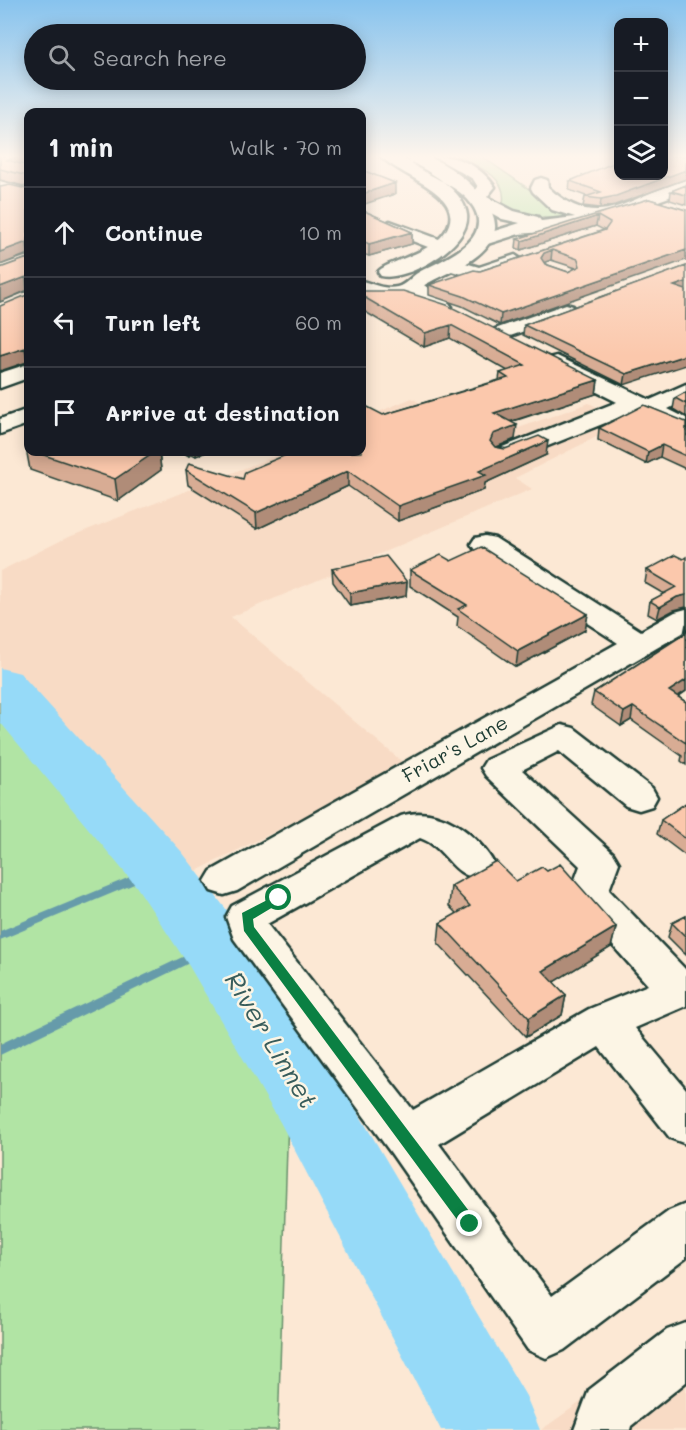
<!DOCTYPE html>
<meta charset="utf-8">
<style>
:root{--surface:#171b24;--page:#20242c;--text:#f1f3f6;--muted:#9ea1a6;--line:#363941}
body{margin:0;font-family:Mali,sans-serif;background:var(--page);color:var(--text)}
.controls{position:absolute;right:18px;top:18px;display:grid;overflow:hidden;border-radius:12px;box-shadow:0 3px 15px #0003}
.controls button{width:54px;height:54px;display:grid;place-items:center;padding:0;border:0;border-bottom:2px solid var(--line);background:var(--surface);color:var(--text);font:30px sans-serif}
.stop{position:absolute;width:18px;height:18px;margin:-14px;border:4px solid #0b8043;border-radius:50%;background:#fff}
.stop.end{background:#0b8043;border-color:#fff;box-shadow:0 2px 6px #0008}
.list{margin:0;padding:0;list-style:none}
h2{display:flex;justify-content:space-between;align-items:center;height:78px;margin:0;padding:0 24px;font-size:26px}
h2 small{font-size:20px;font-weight:400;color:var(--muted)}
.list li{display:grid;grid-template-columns:39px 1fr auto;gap:18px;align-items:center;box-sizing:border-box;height:90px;padding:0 24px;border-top:2px solid var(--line)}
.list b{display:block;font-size:22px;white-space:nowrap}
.list em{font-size:20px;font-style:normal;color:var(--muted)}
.icon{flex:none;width:33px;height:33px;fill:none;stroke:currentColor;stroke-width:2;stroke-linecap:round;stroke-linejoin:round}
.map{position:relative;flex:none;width:686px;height:1430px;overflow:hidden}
.search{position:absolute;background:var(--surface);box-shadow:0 3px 15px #0003;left:24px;top:24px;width:342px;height:66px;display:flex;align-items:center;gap:15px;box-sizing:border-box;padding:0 21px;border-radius:33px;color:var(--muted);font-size:22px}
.panel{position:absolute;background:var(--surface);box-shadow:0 3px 15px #0003;left:24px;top:108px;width:342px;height:348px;border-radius:12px}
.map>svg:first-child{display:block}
.built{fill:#f8dbc5}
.green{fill:#b1e4a4;stroke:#68906c;stroke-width:1.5}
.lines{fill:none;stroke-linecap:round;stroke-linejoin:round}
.stream{fill:#669baa;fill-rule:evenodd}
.river{fill:#96daf8;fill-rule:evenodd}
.minor-casing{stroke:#1f3d34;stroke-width:5}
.major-casing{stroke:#1f3d34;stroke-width:5}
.minor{fill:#fcf5e5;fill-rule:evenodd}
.major{fill:#fcf5e5;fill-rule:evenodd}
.wall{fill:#d8ac94;stroke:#1f3d34;stroke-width:1.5;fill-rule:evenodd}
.shaded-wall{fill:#b08c78;stroke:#1f3d34;stroke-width:1.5}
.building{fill:#fbc8ac;stroke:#1f3d34;stroke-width:1.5;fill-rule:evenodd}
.route{fill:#0b8043}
.labels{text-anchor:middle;stroke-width:5;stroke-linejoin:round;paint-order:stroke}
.street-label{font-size:20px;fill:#1f3d34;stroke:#fcf5e5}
.near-water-label{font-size:26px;font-style:italic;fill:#375c5b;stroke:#fcf5e5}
</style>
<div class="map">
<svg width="686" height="1430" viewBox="0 0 686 1430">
<rect width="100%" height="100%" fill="#fce8d4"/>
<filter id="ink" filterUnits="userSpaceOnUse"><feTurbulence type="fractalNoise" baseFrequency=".0167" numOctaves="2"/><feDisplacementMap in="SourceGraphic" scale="12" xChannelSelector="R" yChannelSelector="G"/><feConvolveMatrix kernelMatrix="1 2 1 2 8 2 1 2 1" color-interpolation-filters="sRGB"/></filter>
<g filter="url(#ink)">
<!-- built -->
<path class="built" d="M412,398L479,442L589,403L626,422L515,478L532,489L231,617L406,765L157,891L0,712V571L64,539L285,452H362V419Z
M686,1319V1430H541L585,1399Z"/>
<!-- green -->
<path class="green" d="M456,156H481L555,207L574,216C549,220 524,218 503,203C508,176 477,166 456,156Z
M0,703L153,901L288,1116L278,1430H0Z"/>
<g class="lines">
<!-- stream -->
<path class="stream" d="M159,865L163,866L164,869L163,872L0,940V931Z
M214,942L218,943L219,946L218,949L0,1055V1044Z"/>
<!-- river -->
<path class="river" d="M0,668L20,673L182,852L239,926L334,1072L526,1396L540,1430H441L280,1122L189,966L136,886L0,722Z"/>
<!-- minor casing -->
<g class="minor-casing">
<path id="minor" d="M433,156C458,155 481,166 495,187L487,197L514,211L538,217L541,221L575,217L552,210L533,192L531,188L535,180L541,178L547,180L548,187C600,236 630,194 686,180V191L600,222L566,230L519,234L481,246L475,245L472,241L475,237L520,223L502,219L471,202L469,198L478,187L473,179Z
M390,221L447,242L450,246L441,252L384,230L381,226Z
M515,255L524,261L522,265L479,279L441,268L439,264L448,258L479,267Z
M414,281L421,283L449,303L452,307L449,311H435L407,291L404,287Z
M566,304L573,306L576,310L573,314L499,340L492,338L488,334L492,330Z
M557,356L650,400L686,384V400L668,409L686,418V434L635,411L513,460L504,462L495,460L492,455L495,450L617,402L549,368L546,363L549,358Z
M28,364V378L0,388V373Z
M485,536L495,538L641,631L675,612L686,609V631L237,891L224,895L211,891L205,881L211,871L618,643L475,550L471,544L475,538Z
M562,725L574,728L652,788L657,797L652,806L639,810L626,806L559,751L522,770L613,853L619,863L609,890L686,970V1006L635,1028L686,1089V1144L670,1138L599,1047L439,1144L552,1296L669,1211L686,1204V1258L564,1350L546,1358L528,1350L391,1153L234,939L226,917L232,906L401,816C438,804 477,833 495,865L489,875C453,886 450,848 420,838L267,924L413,1110L589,1009L648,985L575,903L570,893L580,866L486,776L481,768L486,760Z
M686,1323V1382L631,1426L630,1430H574L589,1390L667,1330Z"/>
</g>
<!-- major casing -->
<g class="major-casing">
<path id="major" d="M381,156C403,155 414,163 432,174C446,183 465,197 467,215C471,245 407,282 381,276L378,272C386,261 429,255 445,232C471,194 397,176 381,156Z
M405,156C411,156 418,155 424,156C449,161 507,206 493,236C482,262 446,272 423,286L421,291C401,301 382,301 362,294V281C374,284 384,290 397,287C406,285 410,277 419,272C441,260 493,242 474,208C459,182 420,176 405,156Z
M0,181L28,189V199L0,191Z
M28,409V424L0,434V419Z"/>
</g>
<!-- minor -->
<use href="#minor" class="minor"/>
<!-- major -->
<use href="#major" class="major"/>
</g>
<!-- wall -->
<path class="wall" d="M0,156H28V165L27,166H28V380L26,366V362L0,371L27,295V291L0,302V268L28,258V255L0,265V187L27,189L28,187L0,180Z
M686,156V179L615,205L600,208L583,206L585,197L586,196L569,190L570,181Z
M686,185V205L670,200L671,191Z
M649,199L686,210L500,325L462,306L429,295V285L480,271L604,230L596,226L521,250L516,248L517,239ZM551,260L576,268L568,272L545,264L544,262Z
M362,210L412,232V244L369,256L363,254L362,255Z
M686,266L624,385L523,335L524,325Z
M362,291L598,380L596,394L511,422L515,439L496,447L546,455L485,483L484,490L398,521L348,486L257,529L188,485L186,470L243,479L290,453L287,452H362L383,415L499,380L500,373L508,371L450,338L424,347L362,310Z
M686,392V417L673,409L675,398Z
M686,422V469L660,457L646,464L598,440L599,428Z
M28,447V452H159L161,470L118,501L30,470L26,448Z
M181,452H206L196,456L192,454L189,456Z
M683,559L674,610L657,619L648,614L650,601L664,594L645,583L647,570Z
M451,561L588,614L585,630L516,667L457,626L458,617L410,586V570Z
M332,569L407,582L406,596L350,606L333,582Z
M686,624V691L678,697L686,702V765L681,761L682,756L631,720L621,726L591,705L594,692L684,634Z
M686,803V856L657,834L661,820Z
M516,881L616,927L611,947L553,982L566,995L562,1015L526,1037L438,943L440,923L457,914L449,906L451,886Z
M686,916V955L668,937L672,923Z"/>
<!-- shaded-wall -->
<path class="shaded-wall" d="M21,156H28V165L9,172L7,160Z
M686,170V179L615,205L600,208L601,199Z
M395,183V194L362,205V194Z
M598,216L596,226L521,250L522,241Z
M412,232V244L369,256V244Z
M363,241V254L362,255V242Z
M27,242L28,254L0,265V252Z
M552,250L551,260L543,263L541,258L544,253Z
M686,250V260L500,325L501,314Z
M26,277L28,290L0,302V287Z
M686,282V291L674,286Z
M451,325L450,338L424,347L425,333Z
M25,348L27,362L0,371V356Z
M686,355V365L624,385L626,374Z
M598,380L596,394L493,427L494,413Z
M517,425L515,439L492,449L490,441L493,434Z
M548,441L546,455L485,483L484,490L398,521V506Z
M662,445L660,457L646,464L648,452Z
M155,452H159L161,470L118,501L115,479Z
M188,452H192V454L189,456Z
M196,452H206L196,456Z
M348,471V486L257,529L256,513Z
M407,582L406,596L350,606V593Z
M686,595V607L674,610L657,619L660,607L677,597Z
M588,614L585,630L516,667L518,651Z
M686,680V691L666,704L669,691Z
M633,707L631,720L621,726L624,712Z
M616,927L611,947L539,991L543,971Z
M566,995L562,1015L526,1037L529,1018Z"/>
<!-- building -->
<path class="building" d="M0,156H21L7,160L28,166V368L26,366L28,350L25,348L0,356V306L27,295L26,277L0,287V268L28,258L27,242L0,252V187L10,185L27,189L28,176L0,169Z
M663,156H686V170L616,196L601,199L585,197L601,192L570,181L618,161V176H663Z
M362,170L395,183L362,194Z
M686,185V195L671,191Z
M649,199L686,210V250L501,314L463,296L429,285L474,270L480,271L605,230L610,223L598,216L522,241L517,239L574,221ZM552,250L578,259L580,266L568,272L545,264L541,258L544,253Z
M362,210L412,232L369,244L363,241L362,242Z
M686,266V282L674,286L686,290V355L626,374L524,325Z
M362,291H403L447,305L598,380L494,413L517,425L493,434L490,441L495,447L505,449L539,436L548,441L479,471L486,475L398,506L348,471L256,513L186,470L189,463L243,479L245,472L293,452H362V404L383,415L508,378L500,373L525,365L451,325L425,333L362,296Z
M686,392V404L675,398Z
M644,405L686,422V456L662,445L648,452L599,428Z
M35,452H155L115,479Z
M481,547L588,614L518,651L458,609L467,605L410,570L441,555L451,561Z
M675,555L683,559L686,557V595L677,597L660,607L650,601L676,587L647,570Z
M386,556L407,582L350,593L332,569Z
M686,633V680L669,691L686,702V743L633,707L624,712L594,692Z
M686,803V839L661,820Z
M496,861L516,881L542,867L547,871L560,864L616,927L543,971L566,995L529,1018L440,923L470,906L451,886Z
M686,916V937L672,923Z"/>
</g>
<!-- sky -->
<linearGradient id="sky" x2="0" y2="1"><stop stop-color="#87c3ee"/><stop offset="0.44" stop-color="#fef5ec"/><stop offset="1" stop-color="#fef5ec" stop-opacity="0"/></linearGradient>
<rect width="686" height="356" fill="url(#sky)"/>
<!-- route -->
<path class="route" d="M279,894L283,895V901L253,919L254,927L475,1219L477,1224L475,1229H464L244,931L242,913Z"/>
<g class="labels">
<!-- street labels -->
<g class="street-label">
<text transform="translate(455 749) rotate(-29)" y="7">Friar's Lane</text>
</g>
<!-- near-water labels -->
<g class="near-water-label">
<text transform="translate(271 1040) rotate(59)" y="9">River Linnet</text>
</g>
</g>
</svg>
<div class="controls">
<button>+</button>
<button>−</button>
<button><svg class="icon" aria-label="layers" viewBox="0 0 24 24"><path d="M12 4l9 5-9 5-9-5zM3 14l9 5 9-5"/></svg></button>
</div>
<div class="stop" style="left:279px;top:898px"></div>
<div class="stop end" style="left:470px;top:1224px"></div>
<div class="search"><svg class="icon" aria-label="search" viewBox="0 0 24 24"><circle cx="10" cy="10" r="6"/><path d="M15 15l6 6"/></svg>Search here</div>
<section class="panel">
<h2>1 min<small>Walk · 70 m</small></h2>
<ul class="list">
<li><svg class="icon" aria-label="ahead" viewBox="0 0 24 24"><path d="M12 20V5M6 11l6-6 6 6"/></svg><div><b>Continue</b></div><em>10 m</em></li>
<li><svg class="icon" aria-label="left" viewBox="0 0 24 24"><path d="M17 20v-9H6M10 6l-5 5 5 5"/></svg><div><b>Turn left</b></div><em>60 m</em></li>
<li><svg class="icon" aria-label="arrive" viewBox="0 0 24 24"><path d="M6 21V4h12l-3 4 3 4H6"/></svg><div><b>Arrive at destination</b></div></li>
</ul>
</section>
</div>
